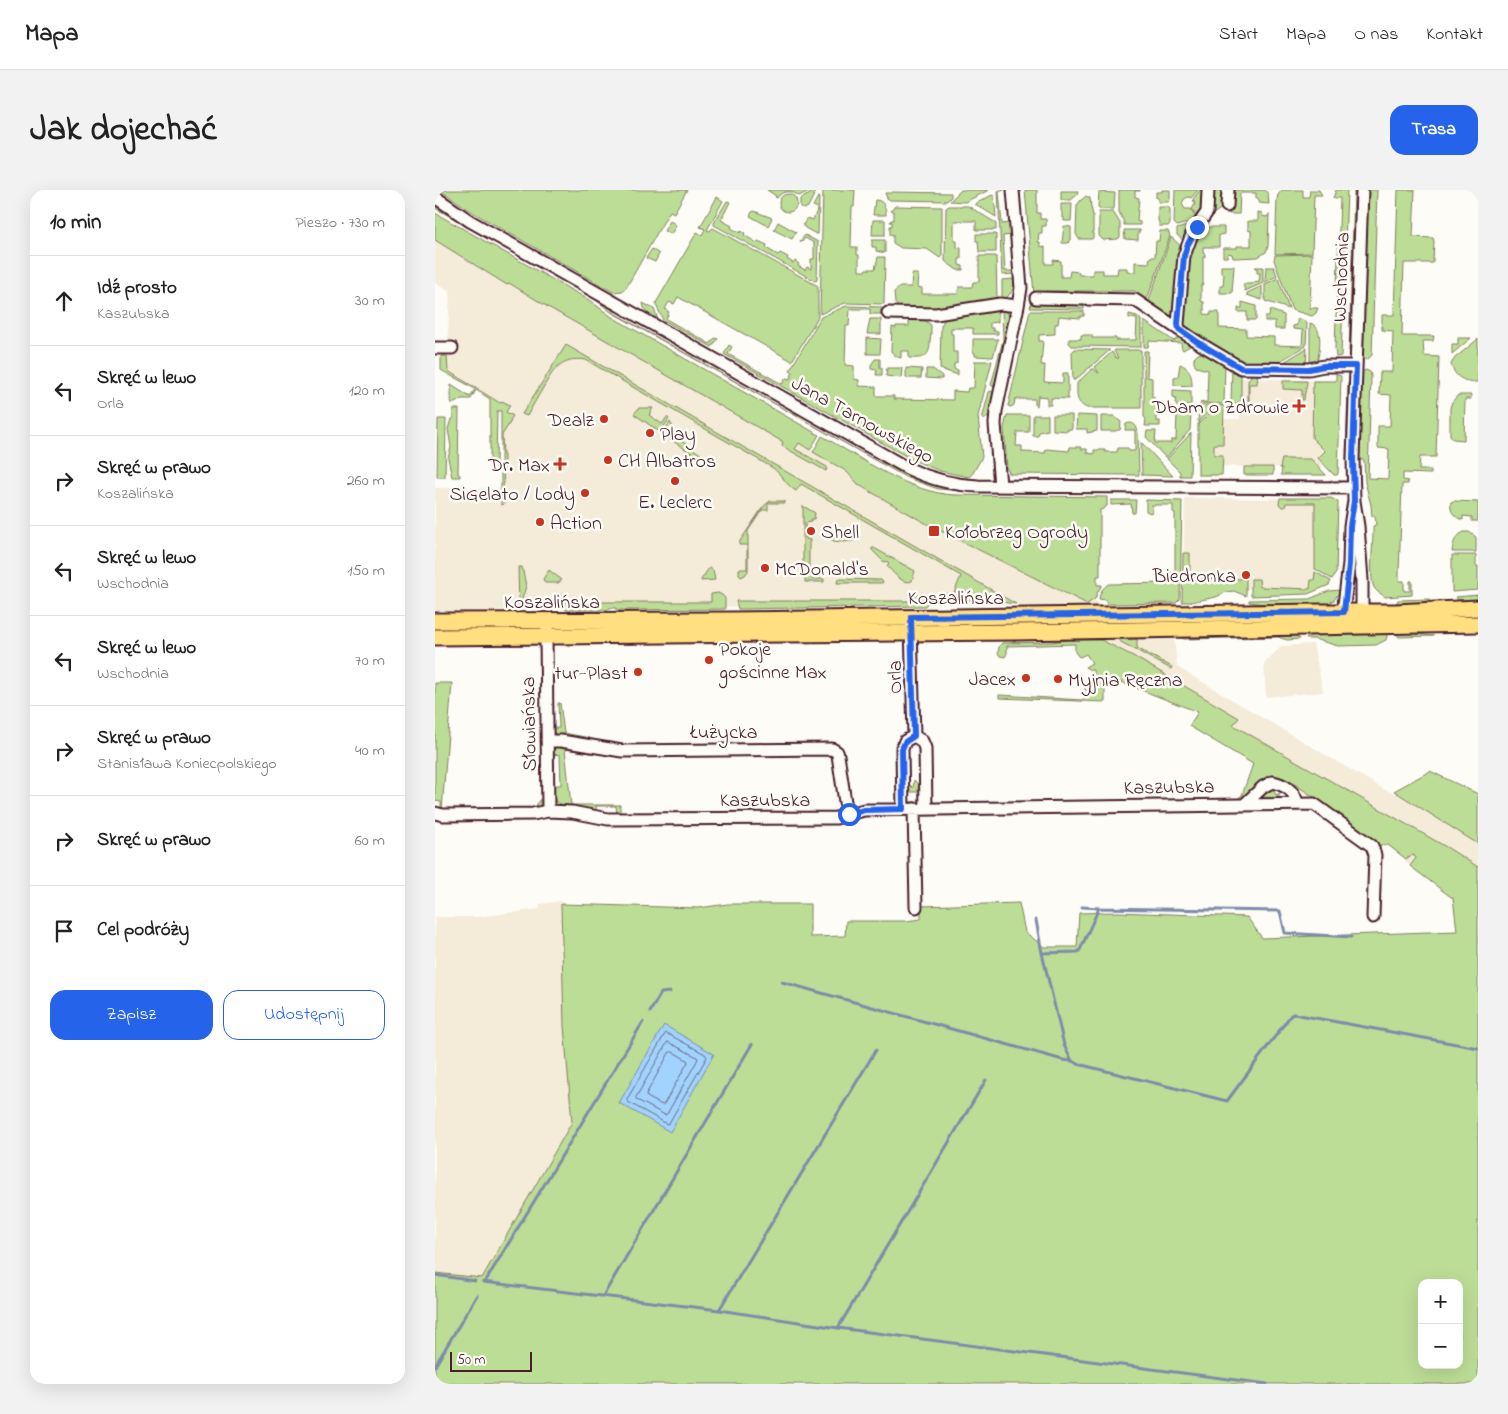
<!DOCTYPE html>
<html lang="pl">
<meta charset="utf-8">
<style>
:root{--surface:#fff;--page:#f2f2f2;--text:#222;--muted:#767676;--line:#e0e0e0;--accent:#2563eb}
body{margin:0;font-family:"Indie Flower",sans-serif;background:var(--page);color:var(--text)}
.controls{position:absolute;right:15px;bottom:15px;display:grid;overflow:hidden;border-radius:10px;box-shadow:0 5px 20px #0002}
.controls button{width:45px;height:45px;display:grid;place-items:center;padding:0;border:0;border-bottom:1px solid var(--line);background:var(--surface);color:var(--text);font:25px sans-serif}
.scale{position:absolute;left:15px;bottom:12px;width:82px;box-sizing:border-box;padding-left:5px;border:2px solid #4a1f2b;border-top:0;font-size:14px;line-height:18px;white-space:nowrap;color:#4a1f2b;-webkit-text-stroke:4px #fdfcf7;paint-order:stroke}
.stop{position:absolute;width:15px;height:15px;margin:-11px;border:4px solid #2563eb;border-radius:50%;background:#fff}
.stop.end{background:#2563eb;border-color:#fff;box-shadow:0 1px 5px #0008}
.list{margin:0;padding:0;list-style:none}
h2{display:flex;justify-content:space-between;align-items:center;height:65px;margin:0;padding:0 20px;font-size:21px}
h2 small{font-size:16px;font-weight:400;color:var(--muted)}
.list li{display:grid;grid-template-columns:32px 1fr auto;gap:15px;align-items:center;box-sizing:border-box;height:90px;padding:0 20px;border-top:1px solid var(--line)}
.list b{display:block;font-size:19px;white-space:nowrap}
.list p{margin:0;font-size:16px;white-space:nowrap;color:var(--muted)}
.list em{font-size:16px;font-style:normal;color:var(--muted)}
.actions{display:flex;gap:10px;padding:15px 20px}
.actions a{flex:1;padding:11px 0;border:1px solid var(--accent);border-radius:15px;text-align:center;font-size:18px;color:var(--accent)}
.actions .main{background:var(--accent);color:#fff}
.icon{flex:none;width:28px;height:28px;fill:none;stroke:currentColor;stroke-width:2;stroke-linecap:round;stroke-linejoin:round}
.map{position:relative;flex:none;width:1043px;height:1194px;overflow:hidden;border-radius:15px}
header{display:flex;align-items:center;gap:30px;box-sizing:border-box;height:70px;padding:0 25px;background:var(--surface);border-bottom:1px solid var(--line)}
header strong{font-size:24px}
nav{display:flex;gap:28px;margin-inline-start:auto;font-size:18px}
.intro{display:flex;align-items:center;justify-content:space-between;box-sizing:border-box;height:120px;padding:0 30px}
h1{margin:0;font-size:35px}
.button{padding:12px 22px;border-radius:15px;background:var(--accent);color:#fff;font-size:18px;font-weight:700}
main{display:flex;gap:30px;padding:0 30px}
aside{flex:1;background:var(--surface);border-radius:15px;box-shadow:0 5px 20px #0002}
.map>svg:first-child{display:block}
.built{fill:#f4ebd9}
.green{fill:#bcdd96;stroke:#837e60;fill-rule:evenodd}
.water{fill:#a1d3fe;stroke:#7e8baa}
.lines{fill:none;stroke-linecap:round;stroke-linejoin:round}
.shore{stroke:#6d677f;stroke-width:1}
.stream{stroke:#7e8baa;stroke-width:3}
.minor-casing{stroke:#4a1f2b;stroke-width:15}
.major-casing{stroke:#4a1f2b;stroke-width:19}
.minor{stroke:#fdfcf7;stroke-width:11}
.major{stroke:#ffdf80;stroke-width:15}
.route{stroke:#2563eb;stroke-width:6}
.poi-dot{fill:#c8321e;stroke:#fdfcf7;stroke-width:2}
.labels{text-anchor:middle;stroke-width:5;stroke-linejoin:round;paint-order:stroke}
.street-label{font-size:20px;fill:#4a1f2b;stroke:#fdfcf7}
.poi-label{font-size:20px;fill:#4a1f2b;stroke:#fdfcf7;text-anchor:start}
</style>
<header>
<strong>Mapa</strong>
<nav><a>Start</a><a>Mapa</a><a>O nas</a><a>Kontakt</a></nav>
</header>
<div class="intro"><h1>Jak dojechać</h1><a class="button">Trasa</a></div>
<main>
<aside>
<h2>10 min<small>Pieszo · 730 m</small></h2>
<ul class="list">
<li><svg class="icon" aria-label="ahead" viewBox="0 0 24 24"><path d="M12 20V5M6 11l6-6 6 6"/></svg><div><b>Idź prosto</b><p>Kaszubska</p></div><em>30 m</em></li>
<li><svg class="icon" aria-label="left" viewBox="0 0 24 24"><path d="M17 20v-9H6M10 6l-5 5 5 5"/></svg><div><b>Skręć w lewo</b><p>Orla</p></div><em>120 m</em></li>
<li><svg class="icon" aria-label="right" viewBox="0 0 24 24"><path d="M7 20v-9h11M14 6l5 5-5 5"/></svg><div><b>Skręć w prawo</b><p>Koszalińska</p></div><em>260 m</em></li>
<li><svg class="icon" aria-label="left" viewBox="0 0 24 24"><path d="M17 20v-9H6M10 6l-5 5 5 5"/></svg><div><b>Skręć w lewo</b><p>Wschodnia</p></div><em>150 m</em></li>
<li><svg class="icon" aria-label="left" viewBox="0 0 24 24"><path d="M17 20v-9H6M10 6l-5 5 5 5"/></svg><div><b>Skręć w lewo</b><p>Wschodnia</p></div><em>70 m</em></li>
<li><svg class="icon" aria-label="right" viewBox="0 0 24 24"><path d="M7 20v-9h11M14 6l5 5-5 5"/></svg><div><b>Skręć w prawo</b><p>Stanisława Koniecpolskiego</p></div><em>40 m</em></li>
<li><svg class="icon" aria-label="right" viewBox="0 0 24 24"><path d="M7 20v-9h11M14 6l5 5-5 5"/></svg><div><b>Skręć w prawo</b></div><em>60 m</em></li>
<li><svg class="icon" aria-label="arrive" viewBox="0 0 24 24"><path d="M6 21V4h12l-3 4 3 4H6"/></svg><div><b>Cel podróży</b></div></li>
</ul>
<div class="actions"><a class="main">Zapisz</a><a>Udostępnij</a></div>
</aside>
<div class="map">
<svg width="1043" height="1194" viewBox="0 0 1043 1194">
<rect width="100%" height="100%" fill="#fdfcf7"/>
<filter id="ink" filterUnits="userSpaceOnUse"><feTurbulence type="fractalNoise" baseFrequency=".02" numOctaves="2"/><feDisplacementMap in="SourceGraphic" scale="10" xChannelSelector="R" yChannelSelector="G"/><feConvolveMatrix kernelMatrix="1 2 1 2 8 2 1 2 1" color-interpolation-filters="sRGB"/></filter>
<g filter="url(#ink)">
<!-- built -->
<path class="built" d="M0,47L364,252L411,281L424,295L492,334L651,414L659,409L692,449L739,446L742,477L950,600L1003,618L1043,644V737L1019,719L1016,707L970,672L971,669L953,655H945V658L801,553L798,540L645,453L569,406L557,410L494,412L490,416L120,417L84,420L0,421V298H66V213L13,181L12,166L15,102L0,93Z
M805,188L889,191L887,278L778,276L780,229H805Z
M750,308L882,309L880,400L748,397Z
M878,454L888,502L831,507L829,473L847,456Z
M126,711L129,836L137,932L47,1089L0,1083V727H42L105,719V714Z"/>
<!-- green -->
<path class="green" d="M5,0H252L239,23L235,21L230,29L191,98L187,101L178,102L39,23Z
M332,0H376L364,6C357,0 347,0 342,8L340,7L341,6Z
M388,0H420L419,17H417L416,57H422V65H424V81H430L431,79H440L443,67H450L449,114L410,113L385,124Z
M526,0H554L530,12L515,11Z
M565,0H569L564,2L567,34L575,33L576,45L568,46L570,81H579V84L567,85L563,1Z
M590,0H602V23H605V29H611V36H607V43H604L603,52H605V56L610,57V74H618V70L626,71V87H634L635,81L644,82V85H658V80H668V84H682L683,78H692V81L700,82V72L714,73L715,67H720L721,51H724L725,41H733L735,46L711,112L706,109L700,101H610L606,105L599,104Z
M684,0H705V1H700V7L704,8L702,31L705,32V35H689V32L684,22Z
M727,0H735V10L733,12H723V8H721V2H727Z
M740,0H763L756,8L753,7L749,9L747,14L750,19H756L762,30L742,36L739,33Z
M765,0H770V18L764,29L757,19L760,14L758,9Z
M776,0H788V17L780,23L777,21Z
M798,0H830L833,4L834,14L824,13V9L821,8V3H805L804,24H794L795,6Z
M847,0H868V7H874L875,0H884L887,5H879L877,63L840,64L842,9L843,5Z
M901,0H912L906,166L901,167L900,157L905,8H898Z
M932,0H942L937,165L932,170L927,168Z
M963,0H980L978,47L998,48L999,51L998,73H969L967,146H999L998,151H988L989,166L1004,167L1001,267H985L984,280H996V284L968,283V290L973,291V294H967L964,384V391H969V401H975V391H977V405L950,407C947,404 942,402 940,399C933,391 939,349 938,336L941,335L940,326H937L936,315L930,292L929,270H924L925,184L927,182L931,180L935,182L936,186L933,288L953,289L954,259L943,258V236H955L956,205L944,204L945,182H957L958,141L947,140V125H959Z
M626,1H643L642,5L636,10H626Z
M379,2L380,3L373,17L369,19L365,17V9Z
M457,2L516,3V7L512,11L455,10L452,8L450,3H456Z
M664,2L680,3L679,19H664L663,17Z
M919,2L921,6L916,156L914,161Z
M344 13a9 9 0 1 1 18 0a9 9 0 1 1-18 0Z
M557,5L559,6L561,27L540,14Z
M651,6L655,8L656,17L658,25V48L657,49H644L641,44L642,16L645,11Z
M282,7L288,11L272,40L274,41L278,38L383,96V127L357,171L243,107L239,114L234,112L230,119L234,122L231,129L275,154L280,148L283,149L277,157L228,130L221,115V113L262,42L267,45L270,39L265,37Z
M383,7H384L383,44H381L370,38L368,35L372,28L378,30L383,18L378,16Z
M440,10C449,10 451,18 451,25H438Z
M292,11L295,12L286,30L297,36L296,38L305,43L306,41L310,43L309,45L322,53L323,51L332,55L331,58L343,65L345,63L353,67L352,69L358,73L360,71L364,74L363,76L370,80L372,77L376,79V69H379V53L370,48L367,52L365,51L370,45L383,52L382,90L380,91L279,35V33Z
M0,13L33,35L174,115L179,123L445,273H454L542,302L503,299L472,288L176,122L156,106L0,18Z
M626,14H637L636,31H629V27H627V22L626,21Z
M460,16L507,17V65L505,68L492,59L466,58L458,53V45H455V36H457V32H455L456,30H459V21H456Z
M514,16H533L561,33V40H541V31H519V51H522V57L526,58V69H524V75L528,76V80H522L510,71L511,18Z
M723,17H733L735,19V34L733,36H724V32L723,31Z
M319,21L337,28L333,36L315,26L317,22Z
M664,22H678L685,33V47L683,49L668,50L664,46Z
M823,22L827,23V26L832,27L834,24L833,56L831,62L823,67L800,68H798L797,64L793,63L792,67H788V58H802V56H816V41L813,40V31H823Z
M0,23L154,110L177,127L384,245L375,260L364,253L360,259L392,277L391,281L347,256L348,252L113,117L74,93L72,95L0,50Z
M438,30H450V45H437Z
M235,31L240,34L241,36L236,44L229,41Z
M343,32L361,42L357,49L339,40Z
M758,34L753,49L748,50L742,45V39Z
M629,36L636,37V50L633,53H627Z
M774,37H789V44L784,45V57H768V63L770,64V67H768V95H766V111L769,112V124L776,125V122H784V138L811,139V146L839,147V155L867,156L868,140L858,139V136L862,135V130L864,129L872,132L871,156L838,175L809,174L748,137L751,66L766,39Z
M689,40H705V42H703V50L690,49Z
M541,44H561V62H544L543,51H541Z
M736,47L749,59L741,133L713,113Z
M437,50H450V63L441,61V57H437Z
M217,59L224,64L220,72L211,68Z
M877,64L875,118H883L881,123L877,126L857,120L839,70L840,65Z
M544,66H561L562,110L500,119H465L460,113L459,102L465,97H476L477,84H483L482,97L487,98V104H523L524,97H537L538,92H544Z
M786,76H799L797,103H785V96H788L789,84L786,83Z
M820,77H828V93L810,101L808,94H817L819,92L824,91L825,83H822V78H820Z
M831,77H839L842,86L830,92Z
M843,88L854,119L830,111V94Z
M579,89C580,98 576,106 567,110V90Z
M827,96V110L812,105V103Z
M807,112L821,116V130H812V122H803V118H807Z
M208,113L219,119L224,132C217,128 209,123 208,113Z
M596,113H649V119L595,118Z
M411,116L446,117V124H435V119H415L414,136H411L410,175L419,176V189L424,190V196L441,197V206H459V209L518,210V201L532,202L533,198H539L540,171H557L543,226L547,267L538,283L534,287L505,281L476,269L289,164L294,155L297,157L293,164L347,194L351,188L355,189L358,182L355,180L386,127Z
M567,118L573,123L575,129L559,197L556,195L568,150Z
M835,120L849,125V139H840V131H830V127H834Z
M559,121L563,122V132L555,133V138H558V141H563V144H538V138H516V144H518V162H522V173L519,174V179L523,180V185L505,179L506,136L509,130L514,128Z
M595,121H649V126H646L645,128L624,126L623,134H620V144L604,145V151H608L606,175H610L609,192L628,193V183H633V209L616,208V215H612V207L603,206L602,216L600,215V209H580L579,215L576,217L573,216Z
M694,124L702,126L706,130V157L637,156L634,153V149H646V145H657V148H681V150H701L702,129L694,128Z
M435,129H446V144H432Z
M474,129H488L496,135C496,140 496,146 495,151C495,167 489,169 474,168V161H466V168C461,167 459,165 456,161L457,137L461,138V136H474Z
M709,131L739,151L745,146L755,152V156L748,160L747,159L746,153L714,151L713,157H709Z
M875,133C888,137 885,156 883,168L882,172L875,175Z
M432,148L446,149L445,164H432Z
M1023,148H1036L1017,164V154H1023Z
M538,149H563L558,167L540,166V163L538,162Z
M1043,149V192C1029,192 1020,188 1016,174L1020,168Z
M131,155L581,414L557,411H514L508,404L519,403L526,386L366,294L361,301C351,295 347,285 338,278L151,170C126,166 119,179 108,198C102,208 97,217 92,226L87,224Z
M872,158L871,175H844Z
M640,159L675,160L640,190H638L637,162Z
M680,160H706V218H652C640,213 642,204 642,193L658,178L662,182L664,183L660,177L677,162L681,168H683L679,161Z
M709,161H713L712,187L717,188V207H719V213H723V224L721,225V231H725V236H710L711,229L709,227Z
M771,162L790,173L789,214L765,213L772,212L773,180L761,177L759,173V168L763,164Z
M6,166H12L13,181L65,213L67,211L75,215L71,222L78,226L75,230L76,231L67,245L68,265H69L68,306L69,314L66,315V221H62L61,273L55,272V209L41,200L36,209H26L20,213H16V195L35,207L40,199C29,192 17,187 6,180Z
M440,169H445V178H447V185H441L442,180L436,179V175Z
M745,174C755,178 757,185 757,196L739,195V188L743,187Z
M452,178H467L466,188L451,186Z
M471,178L487,179L486,188H471Z
M797,178L806,183V214H796Z
M491,179H498L507,186V189L491,188Z
M823,182L822,194H814V214H813V191L817,184Z
M901,184L906,186L903,284L902,285H899L883,268L890,261L877,248L878,191H901Z
M848,191H872C872,198 869,203 869,210H867V200L848,199Z
M913,192L915,197L912,269H911Z
M738,200L756,201V215H745L744,217H742V214L740,213L741,208L738,207Z
M556,201L558,202L554,226L552,228L547,229L554,202Z
M1023,205H1036V209H1030L1029,250L1018,249L1015,245V218L1017,212Z
M764,215H781L763,232Z
M784,215L789,216L788,254H779V265H788L787,285H763V234Z
M204,218H218L214,225L227,234L232,227L234,229L225,242L199,224Z
M18,219H24L23,284L25,285V287H17L13,268L16,257L13,239L16,229H18Z
M742,222H756L755,240L731,268L711,247L712,241H721L720,253H736V250H741Z
M572,225H594V242H582L581,256H587V262L610,263L611,259L634,261L635,257H646V259H652V263L659,264V260H670V262H682L683,258H693L694,261H700V240H690L691,234C698,231 702,235 703,243L704,285L575,284L572,279L569,238Z
M598,225H613V240L604,242L603,246H598Z
M618,225H637V239H633V241L618,240Z
M642,225L662,226V241L652,243V239H641Z
M666,226H679L686,232L685,240H682L681,241H666Z
M3,229H11L10,287H2Z
M235,232L245,250L267,265L264,268L227,244Z
M756,243L755,286H745V282L732,269Z
M387,246C426,268 476,304 521,305L672,307V316L668,319L665,320V386H662V395H667L662,403L660,409L652,414L492,334L424,295L411,281L378,262Z
M706,252L738,286L707,285Z
M847,269H876L891,285H846L847,278H845Z
M809,277H838V285H809Z
M845,308H896L903,312L901,383L897,389L880,379V313H851L850,317H847L844,314Z
M676,310H701L700,323H697L696,314L676,315Z
M711,310L747,311L745,409L741,413L672,414L671,410L664,409C665,402 668,397 674,394L733,393V383L740,382V323L738,322V315H717V322L715,323L711,321Z
M335,311H349V313H333V320H327L313,341V381L310,385L306,387L304,385V379H312V355H304L305,351L328,317Z
M1019,311L1043,312V331H1037V327L1028,326V330C1020,328 1014,321 1016,312Z
M368,316L380,323L379,329H376V332L370,333L371,349L375,350V352H374V384H377V389H389V392H370V385H368Z
M397,334L405,338L404,345L406,346V352L399,351L394,348L393,338Z
M409,340L419,346V349L418,351L407,352Z
M1029,342H1034L1041,347V362H1017C1018,353 1020,346 1029,342Z
M437,358H439L480,381L477,391C467,395 459,383 452,376L454,373L451,371L449,372L437,360Z
M748,363H755V388L811,389V406L799,401L791,402L781,407L756,412H747Z
M1017,365H1041V376H1043V400L1017,402Z
M83,377H87L91,396L84,420Z
M274,378L278,380L280,390L266,391V390Z
M114,380L127,390L123,393H110L108,389Z
M880,382L896,391L894,395L873,404L816,406V389H824L825,397L875,399L876,390H879Z
M403,389L446,390L448,392L447,393H402Z
M906,400L899,410L891,415L843,416L814,412V410L874,409L894,401Z
M283,403L287,405L290,408V419L181,420V418H174L173,420H131L120,409V405L126,404L127,412H276V404Z
M479,403L494,412L490,416L303,419L301,411H478Z
M1043,405V411L1027,412L1020,407Z
M995,409L986,414L960,416L963,410Z
M953,442L951,450L941,455L903,456L879,449H871L875,443Z
M960,442H964L999,446L964,447Z
M860,443L865,449L852,450L843,447L749,449L735,445Z
M684,449H702V458L737,477L736,479L684,451Z
M633,450H666L698,466L804,528L798,535L1013,658L1043,677V1194H0V1083L47,1088L137,932L129,836L126,714L263,718L293,714H375V747L410,746L411,731H471L486,729V716L584,713L590,742L609,757H642L644,723L682,722L812,727L827,748L1022,741L1018,707H1016L975,676L981,668L978,664L971,669L953,655H945V658L882,609L855,591H845L804,610L789,611V609H802L807,605L818,574L754,536L763,522L670,486V512L564,508V505L647,510L652,507L653,500H650L651,493L658,492V480L653,479L650,477L657,473L651,464L645,467L643,466L640,462V454L572,456V463L570,467L565,466L563,463L564,457L567,453L617,452ZM987,1093H1024V1175H987Z
M0,493H17L7,620L94,619L101,616L105,609V617L100,620L90,621L10,622L6,620V612L0,611Z
M123,513H125L129,543L155,548L154,551L122,546L120,544L117,538H124Z
M123,556L157,560V563L130,559L136,615H185V625L182,624L181,616H161V623L122,613L118,608L117,595H126L125,565L117,564V562Z
M995,581L1043,604V654L959,601Z
M479,590L486,597H483V602H473V612H483V610H487L481,615L473,614L471,591L478,598Z
M840,597L838,599L841,605L845,603L843,609L822,610L830,598Z"/>
<!-- water -->
<path class="water" d="M229,835L279,864L235,942L184,913Z"/>
<g class="lines">
<!-- shore -->
<path class="shore" d="M231,843L270,864L272,867L234,933L232,934L193,912L192,910Z
M233,852L262,867L263,869L232,924L230,925L202,910L201,908Z
M235,862H238L252,870L253,872L229,914L227,915L212,907L211,905Z"/>
<!-- stream -->
<path class="stream" d="M647,717L664,718
M601,730L607,763
M347,792L628,870L637,871L643,874L792,911L856,825L859,824L1043,858
M215,822L226,803L235,802
M637,871L629,855L607,763L643,762L645,760L664,718L845,721L850,743L916,747
M0,1085L40,1091
M48,1092L284,1120L403,1138L832,1194
M50,1092L208,832
M168,1106L317,854
M284,1120L441,860
M403,1138L551,890
M0,1176L42,1105"/>
<!-- minor casing -->
<g class="minor-casing">
<path id="minor" d="M0,7L35,31L472,278C495,289 518,295 543,296L919,298
M792,16L793,0
M601,108L700,110L764,153L806,178L874,179L889,176H921
M453,123L501,124L565,114L583,116
M744,139L743,134L749,66L757,44L772,22L773,0
M0,158H17
M565,296L560,234L561,221L583,116L586,98L578,0
M912,428L909,422V415L914,374L915,336L919,311
M923,429L927,422V390L923,336L919,311L918,269L927,0
M476,436L479,546
M112,438L111,447L113,621
M479,546L487,551L490,558L491,618
M112,551H126L187,561L397,559L402,562L403,565L410,612L414,624
M810,614L828,597L837,592C848,594 861,601 862,614
M468,619L467,559L470,551L479,546
M479,619L481,717
M0,623L8,625L98,624L113,621L137,622L173,629L401,628L429,620L879,614L937,656L940,665L938,727"/>
</g>
<!-- major casing -->
<g class="major-casing">
<path id="major" d="M0,431L296,430L887,422H960L1043,418
M0,447L580,442L1043,434"/>
</g>
<!-- minor -->
<use href="#minor" class="minor"/>
<!-- major -->
<use href="#major" class="major"/>
</g>
</g>
<g class="lines" filter="url(#ink)">
<!-- route -->
<path class="route" d="M414,624L429,620L468,619L467,559L470,552L479,546L476,427L909,422L914,374L915,336L919,311L918,269L921,176H889L874,179L806,178L764,153L744,139L743,134L749,66L752,56L762,37"/>
</g>
<!-- markers -->
<g class="poi-dot">
<path d="M861.5 208.5h5v5h5v5h-5v5h-5v-5h-5v-5h5z"/>
<circle cx="169" cy="229" r="5"/>
<circle cx="215" cy="243" r="5"/>
<circle cx="173" cy="270" r="5"/>
<path d="M122.5 266.5h5v5h5v5h-5v5h-5v-5h-5v-5h5z"/>
<circle cx="240" cy="291" r="5"/>
<circle cx="150" cy="303" r="5"/>
<circle cx="105" cy="332" r="5"/>
<circle cx="376" cy="341" r="5"/>
<rect x="493" y="335" width="12" height="12" rx="2.5"/>
<circle cx="330" cy="378" r="5"/>
<circle cx="811" cy="385" r="5"/>
<circle cx="274" cy="470" r="5"/>
<circle cx="203" cy="482" r="5"/>
<circle cx="591" cy="488" r="5"/>
<circle cx="623" cy="489" r="5"/>
</g>
<g class="labels">
<!-- street labels -->
<g class="street-label">
<text transform="translate(905 87) rotate(-88)" y="7">Wschodnia</text>
<text transform="translate(428 229) rotate(29)" y="7">Jana Tarnowskiego</text>
<text x="521" y="414">Koszalińska</text>
<text x="117" y="418">Koszalińska</text>
<text transform="translate(459 487) rotate(-91)" y="7">Orla</text>
<text transform="translate(93 534) rotate(-91)" y="7">Słowiańska</text>
<text x="289" y="548">Łużycka</text>
<text transform="translate(734 596) rotate(-1)" y="7">Kaszubska</text>
<text x="330" y="616">Kaszubska</text>
</g>
<!-- poi labels -->
<g class="poi-label">
<text x="854" y="223" text-anchor="end">Dbam o Zdrowie</text>
<text x="159" y="236" text-anchor="end">Dealz</text>
<text x="225" y="250">Play</text>
<text x="183" y="277">CH Albatros</text>
<text x="115" y="281" text-anchor="end">Dr. Max</text>
<text x="140" y="310" text-anchor="end">SiGelato / Lody</text>
<text x="240" y="318" text-anchor="middle">E. Leclerc</text>
<text x="115" y="339">Action</text>
<text x="386" y="348">Shell</text>
<text x="510" y="348">Kołobrzeg Ogrody</text>
<text x="340" y="385">McDonald's</text>
<text x="801" y="392" text-anchor="end">Biedronka</text>
<text x="284" y="465">Pokoje<tspan x="284" dy="23">gościnne Max</tspan></text>
<text x="193" y="489" text-anchor="end">tur-Plast</text>
<text x="581" y="495" text-anchor="end">Jacex</text>
<text x="633" y="496">Myjnia Ręczna</text>
</g>
</g>
</svg>
<div class="controls">
<button>+</button>
<button>−</button>
</div>
<div class="scale">50 m</div>
<div class="stop" style="left:414px;top:624px"></div>
<div class="stop end" style="left:762px;top:37px"></div>
</div>
</main>
